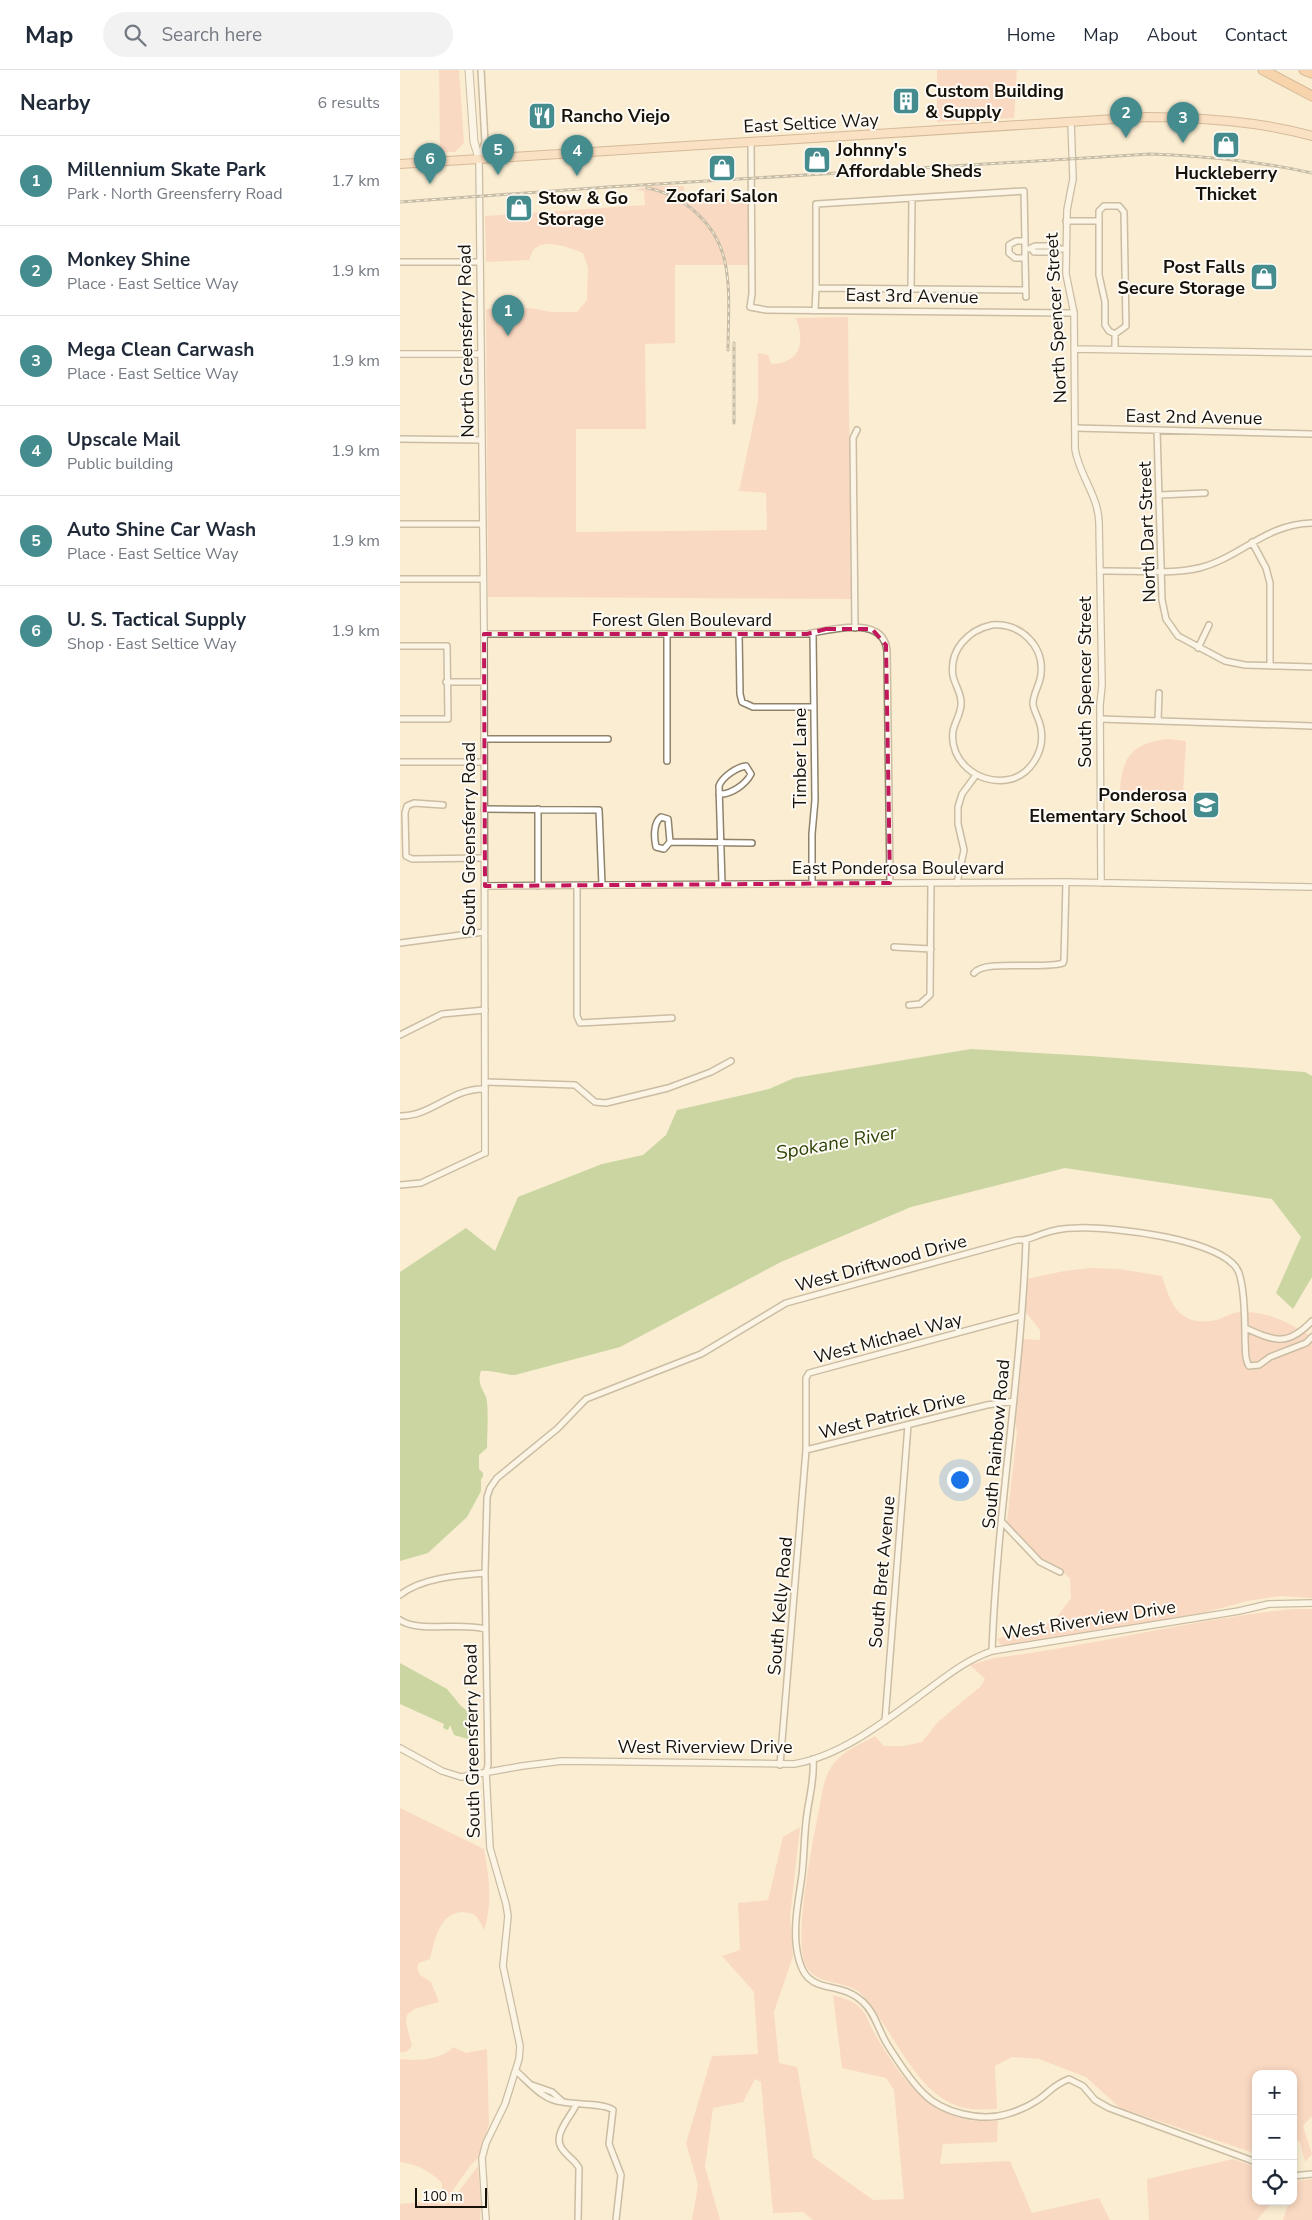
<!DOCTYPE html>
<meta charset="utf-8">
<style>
:root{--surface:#fff;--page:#f2f2f3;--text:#1f2937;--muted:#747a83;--line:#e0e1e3;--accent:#448c8e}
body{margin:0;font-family:"Nunito Sans",sans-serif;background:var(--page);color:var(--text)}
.controls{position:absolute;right:15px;bottom:15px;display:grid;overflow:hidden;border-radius:10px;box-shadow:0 2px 8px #0003}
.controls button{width:45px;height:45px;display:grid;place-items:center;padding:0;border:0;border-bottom:1px solid var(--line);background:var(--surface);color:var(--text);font:25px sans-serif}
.scale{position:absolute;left:15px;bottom:12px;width:72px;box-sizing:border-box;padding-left:5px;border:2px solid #171209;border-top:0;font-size:14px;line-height:18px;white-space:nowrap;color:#171209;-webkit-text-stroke:4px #fefbf6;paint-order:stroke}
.you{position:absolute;left:559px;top:1409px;width:18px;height:18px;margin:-12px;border:4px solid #fff;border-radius:50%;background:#1a73e8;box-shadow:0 0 0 8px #1a73e833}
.badge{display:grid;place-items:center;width:32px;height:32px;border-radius:50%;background:var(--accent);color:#fff;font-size:16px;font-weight:700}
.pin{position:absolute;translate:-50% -41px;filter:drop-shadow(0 1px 2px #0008)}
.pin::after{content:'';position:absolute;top:26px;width:18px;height:15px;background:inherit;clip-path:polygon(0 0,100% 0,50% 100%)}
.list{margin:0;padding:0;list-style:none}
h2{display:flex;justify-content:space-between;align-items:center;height:65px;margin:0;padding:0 20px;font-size:21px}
h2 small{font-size:16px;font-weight:400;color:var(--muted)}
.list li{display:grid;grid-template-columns:32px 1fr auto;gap:15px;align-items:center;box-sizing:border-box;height:90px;padding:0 20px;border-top:1px solid var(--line)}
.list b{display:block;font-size:19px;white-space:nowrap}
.list p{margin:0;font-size:16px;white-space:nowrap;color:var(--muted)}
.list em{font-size:16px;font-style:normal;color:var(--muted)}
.icon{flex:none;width:28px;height:28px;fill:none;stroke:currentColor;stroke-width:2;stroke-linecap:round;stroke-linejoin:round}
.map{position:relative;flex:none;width:912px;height:2150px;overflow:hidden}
header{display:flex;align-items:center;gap:30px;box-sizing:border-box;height:70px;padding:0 25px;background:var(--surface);border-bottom:1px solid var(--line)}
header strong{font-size:24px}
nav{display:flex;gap:28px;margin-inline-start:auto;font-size:18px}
.search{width:350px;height:45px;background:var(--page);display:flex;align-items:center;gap:12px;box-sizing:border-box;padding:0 18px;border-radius:28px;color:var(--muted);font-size:19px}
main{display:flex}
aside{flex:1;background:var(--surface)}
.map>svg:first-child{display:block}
.green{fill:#fac2b0}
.water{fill:#93b969}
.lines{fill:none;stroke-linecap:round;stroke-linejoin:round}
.minor-casing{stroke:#90836b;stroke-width:8}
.tertiary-casing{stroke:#90836b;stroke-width:8}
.secondary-casing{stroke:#90836b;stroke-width:9}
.primary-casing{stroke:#a97d56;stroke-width:10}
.motorway-casing{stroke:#a97d56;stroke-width:11}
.minor{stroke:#fff;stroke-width:5}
.tertiary{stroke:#fff;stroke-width:5.5}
.secondary{stroke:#fff;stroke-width:7}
.primary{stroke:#fad3b2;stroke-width:8}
.motorway{stroke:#f7b67f;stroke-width:9}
.rail-casing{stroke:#8a816f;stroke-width:3}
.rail{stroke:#fefbf6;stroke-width:1;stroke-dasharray:4;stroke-linecap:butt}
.marked{fill:none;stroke:#c2185b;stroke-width:4;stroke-dasharray:10 6;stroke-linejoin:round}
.labels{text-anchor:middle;stroke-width:4;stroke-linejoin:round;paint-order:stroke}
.poi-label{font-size:18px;font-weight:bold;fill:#171209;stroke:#fefbf6;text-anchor:start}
.street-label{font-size:18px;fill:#171209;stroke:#fefbf6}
.water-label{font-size:19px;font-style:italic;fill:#2b4206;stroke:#fefbf6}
</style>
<header>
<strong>Map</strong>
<div class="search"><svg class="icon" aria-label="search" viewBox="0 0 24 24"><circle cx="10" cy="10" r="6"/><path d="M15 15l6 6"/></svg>Search here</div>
<nav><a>Home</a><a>Map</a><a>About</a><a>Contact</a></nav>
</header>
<main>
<aside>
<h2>Nearby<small>6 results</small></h2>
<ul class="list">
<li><span class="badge">1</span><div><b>Millennium Skate Park</b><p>Park · North Greensferry Road</p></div><em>1.7 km</em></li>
<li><span class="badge">2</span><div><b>Monkey Shine</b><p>Place · East Seltice Way</p></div><em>1.9 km</em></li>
<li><span class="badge">3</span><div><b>Mega Clean Carwash</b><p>Place · East Seltice Way</p></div><em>1.9 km</em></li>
<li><span class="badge">4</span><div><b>Upscale Mail</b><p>Public building</p></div><em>1.9 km</em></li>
<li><span class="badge">5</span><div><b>Auto Shine Car Wash</b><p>Place · East Seltice Way</p></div><em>1.9 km</em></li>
<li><span class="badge">6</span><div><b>U. S. Tactical Supply</b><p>Shop · East Seltice Way</p></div><em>1.9 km</em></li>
</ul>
</aside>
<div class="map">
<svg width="912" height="2150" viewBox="0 0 912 2150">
<rect width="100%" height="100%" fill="#faedd2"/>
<!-- green -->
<path class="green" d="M39,0H59L64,73L55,82H40Z
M537,0H617L614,48L537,52Z
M250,116H284L285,131L288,133L348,128L349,195H275V273L245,274L246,359H176V462L367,460L366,423L339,421L358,331V283L368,285L371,294C401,293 405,272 396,248L448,247L451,529L88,527L86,239L130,238L152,242H177L187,230L188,198L183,183C170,178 146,168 134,179C132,182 130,187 129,190L86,192L85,146L245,135L244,121L234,120Z
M768,669L786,671L783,724L778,728H720C720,691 729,673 768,669Z
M691,1198L719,1199L762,1206C771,1236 780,1257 816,1250C824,1248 832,1242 841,1242C868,1241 890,1253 912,1267V1528L881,1526L847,1531L803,1543L605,1576L600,1574L597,1569L654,1551L671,1528L670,1508L660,1500L658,1505C635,1496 622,1478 606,1460L617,1363L615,1347L622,1269L640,1270V1260L624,1240L627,1209L664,1201Z
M893,1539H912V2046L903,2056L912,2084L905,2092L900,2072L893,2069V2004H856V2081L851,2082L720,2038L686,2007L639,1989L612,1987L595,1996L597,2039C589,2039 579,2040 571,2039C524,2034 502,1978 477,1945C471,1938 466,1927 458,1921C443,1911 417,1914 407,1898C390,1871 417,1753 423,1718C431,1685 448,1681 475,1666L484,1676H504L522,1672L538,1652L581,1616L585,1609L570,1595L594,1588C694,1576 793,1549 893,1539Z
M0,1738L84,1779C89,1806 93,1834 84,1860C82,1856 79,1850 76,1846C72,1843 66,1842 61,1842C39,1844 34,1872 30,1889L19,1893L17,1898L20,1905L31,1912L39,1932L14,1939L7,1945L6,1952L12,1976C9,1980 6,1983 0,1982Z
M400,1757L390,1847L393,1886L374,1942L379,1993L397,1997L413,2087L473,2130L504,2129L494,2020L486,2008L442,1998L433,1925C468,1935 462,1941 477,1968C499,2004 521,2037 564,2049C574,2052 587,2050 598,2051L597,2072L543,2074L540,2094L610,2091L632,2143L699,2128L710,2150H413L403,2142L373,2143L361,2012L355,2009L343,2032L313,2038L305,2097L320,2150H292L298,2115L286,2073L312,1986L358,1984L354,1922L322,1886L340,1880L338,1833L368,1830L383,1767Z
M53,1977L66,1983L87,1979L89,2054L79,2087L70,2096L47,2129L42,2130V2113C30,2101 17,2094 0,2092V1989C15,1991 43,1990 53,1977Z
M833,2089L856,2097V2131H873L857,2150H749L747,2109Z
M78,2096L81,2135L80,2150H0V2134L22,2132L45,2134L51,2132Z
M912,2109V2150H883L889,2131H893L894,2111Z"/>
<!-- water -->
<path class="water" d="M571,979L690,986L905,1002L912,1006V1207L893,1239L876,1223L901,1167L872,1129L665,1098L511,1137L381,1192L220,1277L115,1305C103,1305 93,1300 81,1301C77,1312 82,1318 86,1327C89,1336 87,1367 87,1378L79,1385V1399L83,1403V1407L81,1409V1421L67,1447L28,1483L0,1491V1202L66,1158L95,1181L118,1127L202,1094L243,1085L266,1065L277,1040L369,1019L394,1008Z
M0,1593L47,1619L61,1636L72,1645L78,1675L71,1670L54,1665L50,1655L48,1660L43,1658L44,1654L0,1634Z"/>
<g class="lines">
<!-- minor casing -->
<g class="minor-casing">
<path id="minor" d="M351,71L352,224L350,237L366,240L674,243
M79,88L85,72L81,0
M666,151H699
M616,171H625V188H615L609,183V175Z
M629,179L635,176H657L659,179
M632,179L634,182H657L659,179H666
M625,188L626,227
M0,192H80
M416,218V134L624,121L625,171
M511,219L512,128
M415,241L416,218L626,220
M715,264L709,261L705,255V232L699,205V141L704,136H719L724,142L726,256L715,264V279
M675,358L912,364
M757,360L762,530L766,549L778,566L825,591L845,595L912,597
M0,369L82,370
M759,425L805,423
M0,454H83
M852,472L866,498L870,513V596
M700,501C731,500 770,505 799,498C840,488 865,454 912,453
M0,509H83
M592,555C620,553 644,575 641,604C640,615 633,623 633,634C634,642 640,650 641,659C645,681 630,707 606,710C578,714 549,691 553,661C555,651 562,642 561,632C561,623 555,615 553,606C549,580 568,560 592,555Z
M455,558L453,368L457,360
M84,564H407C430,560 484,544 487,581L490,813
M267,564V691
M339,564L340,624L342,632L353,637H414
M0,576H47L48,649H0
M798,578L809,555
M46,612H84
M700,649L912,656
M758,651L759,623
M84,669H208
M0,692H84
M319,724C331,725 346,714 351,704L346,696C337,697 322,707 319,716L322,814
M43,735L14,733L7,736L5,743L6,786L12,789L84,788
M84,739L199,740L202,815
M138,739V816
M270,772L268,749L261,747C253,753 254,768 256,777L264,779L270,772L352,773
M557,813L564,780L558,754V737L562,724L576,705
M412,814V764L415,730L413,563
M177,816V946L180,953L272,948
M0,873L84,862
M494,877L531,879
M574,903C585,889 643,900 663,893L664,890L666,812
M509,935L520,934L530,925L531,813
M0,965L42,944L85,940
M85,1012L175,1015L195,1032L206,1033L268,1018L311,1002L331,991
M0,1046C33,1046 51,1018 85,1019
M0,1115L21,1113L85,1083
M845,1258C875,1271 887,1277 912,1251
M406,1380L587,1335L614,1331
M603,1453L640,1492L660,1502
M0,1525C21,1508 59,1505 85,1503
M0,1550C19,1563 61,1552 85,1559
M592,1581C597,1444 621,1308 626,1171
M485,1651L508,1355
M413,1689C415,1711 408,1730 406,1752C404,1770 404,1788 402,1805C399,1828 394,1850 396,1873C402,1933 434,1905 463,1932C475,1943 478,1959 487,1974C497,1990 509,2009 523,2023C542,2043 581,2052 607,2044C618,2041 629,2036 638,2030C651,2021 653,2015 669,2009L683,2016L695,2030L709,2038L856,2092
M380,1695L406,1380V1308L409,1303L620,1246
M86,1702L88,1695L85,1503L87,1427L90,1418L97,1408L157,1359L186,1329L301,1284L386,1233L617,1170C627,1171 633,1167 642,1164C653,1160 665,1158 676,1158C709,1156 827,1169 839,1203C845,1220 845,1252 845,1271C846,1280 844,1288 849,1296L859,1295L870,1287L906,1273L912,1267
M116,2001C130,2013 143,2031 163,2032L152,2022L132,2015
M163,2032C176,2035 205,2033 213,2040L209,2074L221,2105L216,2150
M176,2035C170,2048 151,2066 163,2080C168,2087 175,2090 179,2098L178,2150
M893,2106L912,2104"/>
</g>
<!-- tertiary casing -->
<g class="tertiary-casing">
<path id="tertiary" d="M671,51L673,109L667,140L666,204L674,243L675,379C679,405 698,425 699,452L702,615L700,635L701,813
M79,88L84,564L85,1083
M674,279L912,283
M0,284H80
M85,816L666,812L912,817
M0,1678L42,1701L61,1707L122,1696L162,1691L394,1694C440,1686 481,1654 518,1627C543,1609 563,1591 592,1581L839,1541L869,1534L912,1533
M86,2150L82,2088L86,2073L105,2034L119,1989L120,1976L103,1896L108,1846L106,1834L90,1778L86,1702"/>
</g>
<!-- secondary casing -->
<g class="secondary-casing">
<path id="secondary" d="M69,0L74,72L79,88"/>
</g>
<!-- primary casing -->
<g class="primary-casing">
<path id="primary" d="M0,94L747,47C802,48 859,51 912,66"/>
</g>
<!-- motorway casing -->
<g class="motorway-casing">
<path id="motorway" d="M863,0L912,26
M904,0L912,3"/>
</g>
<!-- minor -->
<use href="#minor" class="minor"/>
<!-- tertiary -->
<use href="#tertiary" class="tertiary"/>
<!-- secondary -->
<use href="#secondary" class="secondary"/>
<!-- primary -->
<use href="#primary" class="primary"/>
<!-- motorway -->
<use href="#motorway" class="motorway"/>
<!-- rail casing -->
<g class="rail-casing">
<path id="rail" d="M247,118C284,125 317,154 325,192C331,220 328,252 328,280
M0,132L208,117L750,84C805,86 858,91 912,103
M334,273V353"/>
</g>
<!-- rail -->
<use href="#rail" class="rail"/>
</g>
<!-- marked area -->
<path d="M0 0H912V2150H0ZM426,559H472L486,575L490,813L85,816L84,564H407Z" fill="#faedd2" fill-opacity=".55" fill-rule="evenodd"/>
<path class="marked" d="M426,559H472L486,575L490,813L85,816L84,564H407Z"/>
<!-- icons -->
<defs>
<g id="building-square" transform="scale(1.4375)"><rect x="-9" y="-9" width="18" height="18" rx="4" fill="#448c8e" stroke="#fefbf6"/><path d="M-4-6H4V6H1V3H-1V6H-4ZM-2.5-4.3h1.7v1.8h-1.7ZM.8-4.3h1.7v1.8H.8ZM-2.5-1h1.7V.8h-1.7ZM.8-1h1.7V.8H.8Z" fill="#fff"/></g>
<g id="restaurant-square" transform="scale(1.4375)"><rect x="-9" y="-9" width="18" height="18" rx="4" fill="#448c8e" stroke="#fefbf6"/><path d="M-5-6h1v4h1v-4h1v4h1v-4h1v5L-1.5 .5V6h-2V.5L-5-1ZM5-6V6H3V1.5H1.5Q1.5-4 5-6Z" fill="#fff"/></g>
<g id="shop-square" transform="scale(1.4375)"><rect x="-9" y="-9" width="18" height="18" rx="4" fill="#448c8e" stroke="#fefbf6"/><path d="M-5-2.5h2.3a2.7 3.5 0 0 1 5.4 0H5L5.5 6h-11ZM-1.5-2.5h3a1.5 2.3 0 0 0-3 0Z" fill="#fff"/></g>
<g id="school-square" transform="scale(1.4375)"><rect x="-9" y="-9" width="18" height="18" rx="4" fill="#448c8e" stroke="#fefbf6"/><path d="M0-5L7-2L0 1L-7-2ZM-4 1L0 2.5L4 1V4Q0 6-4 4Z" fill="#fff"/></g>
</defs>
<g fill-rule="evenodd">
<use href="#building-square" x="506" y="31"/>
<use href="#restaurant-square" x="142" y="46"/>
<use href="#shop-square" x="826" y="75"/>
<use href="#shop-square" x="417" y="90"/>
<use href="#shop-square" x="322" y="98"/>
<use href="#shop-square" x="119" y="138"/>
<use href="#shop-square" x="864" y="207"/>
<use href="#school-square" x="806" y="735"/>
</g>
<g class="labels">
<!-- poi labels -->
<g class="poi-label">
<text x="525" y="27">Custom Building<tspan x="525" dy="21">&amp; Supply</tspan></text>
<text x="161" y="52">Rancho Viejo</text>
<text x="436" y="86">Johnny's<tspan x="436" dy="21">Affordable Sheds</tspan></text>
<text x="826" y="109" text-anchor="middle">Huckleberry<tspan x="826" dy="21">Thicket</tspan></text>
<text x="322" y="132" text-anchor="middle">Zoofari Salon</text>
<text x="138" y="134">Stow &amp; Go<tspan x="138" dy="21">Storage</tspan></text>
<text x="845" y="203" text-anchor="end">Post Falls<tspan x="845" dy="21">Secure Storage</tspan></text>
<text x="787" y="731" text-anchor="end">Ponderosa<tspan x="787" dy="21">Elementary School</tspan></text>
</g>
<!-- street labels -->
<g class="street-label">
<text transform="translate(411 53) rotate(-3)" y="6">East Seltice Way</text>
<text transform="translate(512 226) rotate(1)" y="6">East 3rd Avenue</text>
<text transform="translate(656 248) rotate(-93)" y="6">North Spencer Street</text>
<text transform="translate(66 271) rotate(-91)" y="6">North Greensferry Road</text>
<text transform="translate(794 347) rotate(1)" y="6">East 2nd Avenue</text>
<text transform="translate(747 462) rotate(-92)" y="6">North Dart Street</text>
<text x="282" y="556">Forest Glen Boulevard</text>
<text transform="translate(685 612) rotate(-90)" y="6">South Spencer Street</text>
<text transform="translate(400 688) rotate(-90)" y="6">Timber Lane</text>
<text transform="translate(69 769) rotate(-90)" y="6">South Greensferry Road</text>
<text x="498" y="804">East Ponderosa Boulevard</text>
<text transform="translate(481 1193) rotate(-15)" y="6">West Driftwood Drive</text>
<text transform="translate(488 1268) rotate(-15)" y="6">West Michael Way</text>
<text transform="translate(492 1345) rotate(-14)" y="6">West Patrick Drive</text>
<text transform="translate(596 1374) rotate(-85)" y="6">South Rainbow Road</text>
<text transform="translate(482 1502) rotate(-85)" y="6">South Bret Avenue</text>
<text transform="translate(380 1536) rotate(-85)" y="6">South Kelly Road</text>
<text transform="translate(689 1550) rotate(-9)" y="6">West Riverview Drive</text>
<text transform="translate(72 1671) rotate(-91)" y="6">South Greensferry Road</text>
<text x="305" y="1683">West Riverview Drive</text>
</g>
<!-- water labels -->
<g class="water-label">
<text transform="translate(436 1072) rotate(-10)" y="7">Spokane River</text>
</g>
</g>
</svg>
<div class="controls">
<button>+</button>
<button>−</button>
<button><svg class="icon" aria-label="locate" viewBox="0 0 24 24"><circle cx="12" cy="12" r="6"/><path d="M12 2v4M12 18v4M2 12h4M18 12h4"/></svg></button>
</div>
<div class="scale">100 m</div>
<div class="you"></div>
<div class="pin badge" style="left:108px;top:266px">1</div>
<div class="pin badge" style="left:726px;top:68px">2</div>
<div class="pin badge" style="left:783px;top:73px">3</div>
<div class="pin badge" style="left:177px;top:106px">4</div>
<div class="pin badge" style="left:98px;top:105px">5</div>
<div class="pin badge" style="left:30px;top:114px">6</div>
</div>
</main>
